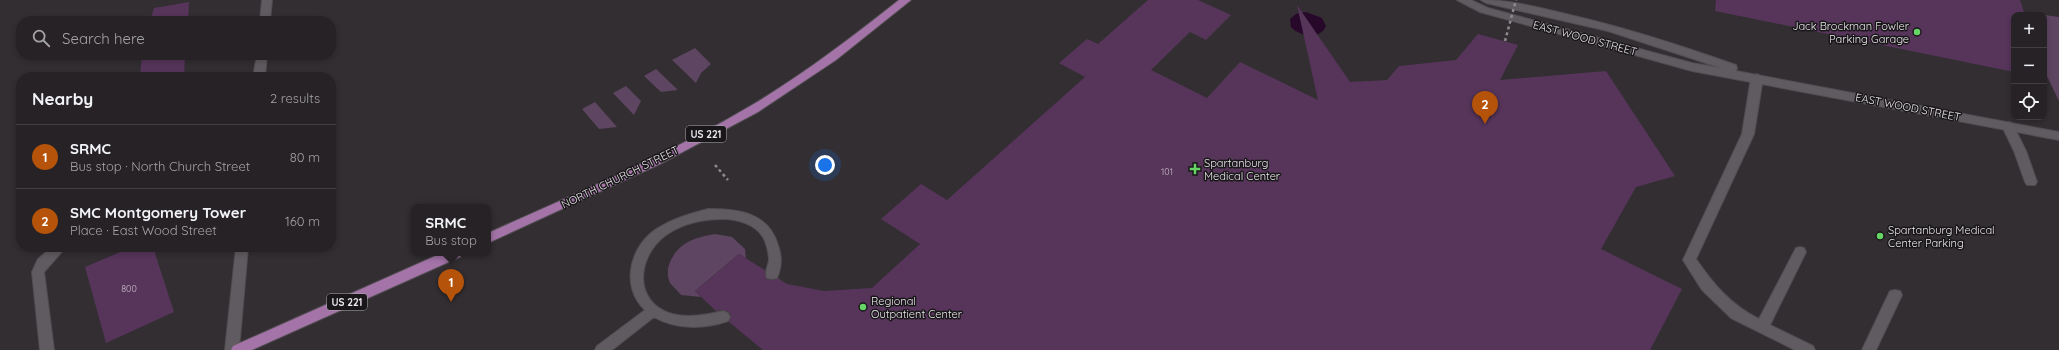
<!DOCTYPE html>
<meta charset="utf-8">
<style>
:root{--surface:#262226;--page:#322f32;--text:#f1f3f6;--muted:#a4a4a7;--line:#423f43;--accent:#b45309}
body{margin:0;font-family:Quicksand,sans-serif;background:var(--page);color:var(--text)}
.controls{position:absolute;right:12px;top:12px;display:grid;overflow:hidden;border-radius:8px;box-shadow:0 2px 6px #0003}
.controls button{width:36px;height:36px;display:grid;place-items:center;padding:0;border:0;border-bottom:1px solid var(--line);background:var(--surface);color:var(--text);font:20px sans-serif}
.you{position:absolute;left:825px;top:165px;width:14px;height:14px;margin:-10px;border:3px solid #fff;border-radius:50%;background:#1a73e8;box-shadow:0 0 0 6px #1a73e833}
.badge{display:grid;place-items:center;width:26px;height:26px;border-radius:50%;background:var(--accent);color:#fff;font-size:13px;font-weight:700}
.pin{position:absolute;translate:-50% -33px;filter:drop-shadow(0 1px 2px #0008)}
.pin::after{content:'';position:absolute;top:21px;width:14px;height:12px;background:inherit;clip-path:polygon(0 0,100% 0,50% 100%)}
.popup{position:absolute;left:411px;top:204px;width:80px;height:52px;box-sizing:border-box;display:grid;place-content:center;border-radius:8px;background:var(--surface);filter:drop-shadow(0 1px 3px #0005);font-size:13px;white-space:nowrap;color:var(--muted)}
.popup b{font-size:15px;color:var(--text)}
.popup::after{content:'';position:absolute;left:50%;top:100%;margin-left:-8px;border:8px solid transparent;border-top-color:var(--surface)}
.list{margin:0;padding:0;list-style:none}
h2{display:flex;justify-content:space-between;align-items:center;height:52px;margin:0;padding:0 16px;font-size:17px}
h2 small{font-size:13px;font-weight:400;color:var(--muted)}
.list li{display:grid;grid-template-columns:26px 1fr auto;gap:12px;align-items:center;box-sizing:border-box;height:64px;padding:0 16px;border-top:1px solid var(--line)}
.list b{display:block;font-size:15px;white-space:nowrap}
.list p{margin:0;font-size:13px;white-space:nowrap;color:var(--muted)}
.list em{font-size:13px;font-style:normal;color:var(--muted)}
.icon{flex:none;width:22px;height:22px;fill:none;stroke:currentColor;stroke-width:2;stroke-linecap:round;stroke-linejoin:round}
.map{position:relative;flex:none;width:2059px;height:350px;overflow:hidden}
.search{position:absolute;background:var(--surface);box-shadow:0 2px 6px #0003;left:16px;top:16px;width:320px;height:44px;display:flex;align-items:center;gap:10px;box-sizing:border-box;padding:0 14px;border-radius:16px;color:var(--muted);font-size:15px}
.panel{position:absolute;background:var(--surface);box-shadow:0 2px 6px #0003;left:16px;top:72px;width:320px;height:180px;border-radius:16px}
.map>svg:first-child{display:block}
.green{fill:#5e4561}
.water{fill:#27082b}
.building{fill:#57355b}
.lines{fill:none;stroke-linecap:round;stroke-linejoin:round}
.lane-casing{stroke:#504c50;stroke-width:2}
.street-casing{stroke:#504c50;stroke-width:2}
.secondary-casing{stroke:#504c50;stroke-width:2}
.primary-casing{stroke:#504c50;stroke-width:2}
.path{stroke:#8e8a8e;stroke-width:2.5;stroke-dasharray:3 3;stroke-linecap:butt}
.lane{fill:#605b60;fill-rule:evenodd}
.street{fill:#605b60;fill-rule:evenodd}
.secondary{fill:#605b60;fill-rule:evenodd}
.primary{fill:#a474a9;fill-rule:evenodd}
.path-bridge{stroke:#8e8a8e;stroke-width:2.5;stroke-dasharray:3 3;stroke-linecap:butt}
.poi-dot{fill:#67d466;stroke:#191719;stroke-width:1.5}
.labels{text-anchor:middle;stroke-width:3;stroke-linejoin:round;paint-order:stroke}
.number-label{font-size:9px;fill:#c5bac6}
.shield{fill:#191719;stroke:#aba9ab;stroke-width:1}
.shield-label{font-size:10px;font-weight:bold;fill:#eae7ea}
.poi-label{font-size:11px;fill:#eae7ea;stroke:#191719;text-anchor:start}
.street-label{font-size:11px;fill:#eae7ea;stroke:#191719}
</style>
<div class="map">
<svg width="2059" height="350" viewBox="0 0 2059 350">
<rect width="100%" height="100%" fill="#322e32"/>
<!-- green -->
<path class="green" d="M2024,12L2059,17V101L2044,70V15H2025Z
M695,48L711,64L701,73L696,83L672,60Z
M656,69L678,90L661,92L644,76Z
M626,86L641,101L634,115L613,93Z
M595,102L617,127L599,129L582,109Z
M715,234L732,237L745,249L746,258L739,254L695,291L701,297L681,295C678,291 673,287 670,283C667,277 667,268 670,262C679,242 694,238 715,234Z"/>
<!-- water -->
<path class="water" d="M1306,12L1322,18L1326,26C1320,41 1299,36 1291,27L1290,19L1296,14Z"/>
<!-- building -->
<path class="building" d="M1148,0H1198L1231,15L1206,40L1190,32L1151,70L1207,98L1240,62L1318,100L1297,5L1350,82L1387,80L1399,66L1456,60L1478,34L1518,45L1500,80L1606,71L1675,176L1636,187L1601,249L1682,289L1650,350H763L729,322L731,316L729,312L723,310L716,311L695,291L739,254L765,270L767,279L772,280L778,278L787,284L824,291L872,288L920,244L881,219L921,184L947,200L1085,77L1059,63L1087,39L1098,44Z
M1716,0H2020L2025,15H2014V72L1715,11Z
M189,2L188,21H150L154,8Z
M142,55H185L184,77H140Z
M132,247H153L174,312L106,343L85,267Z"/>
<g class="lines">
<!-- lane casing -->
<g class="lane-casing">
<path id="lane" d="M1757,74L1763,78L1754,134L1696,259C1714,285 1731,305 1759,319L1796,248L1800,247L1804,248L1806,252L1770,325L1813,346L1815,350H1795L1731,318L1702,290L1683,260L1742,134L1751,78Z
M2008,122L2012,123L2026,151L2037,182L2035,185H2027L2025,182L2014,151L2002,126Z
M708,209C738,209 768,212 778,245C782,257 782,266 777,278L772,279L767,278C764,272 768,267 769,260C769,254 766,242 763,237C755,224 737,219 723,219C703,219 683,223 666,235C637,256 632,302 672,314C689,318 706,315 723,311L728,313L730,317L728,321C705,329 676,330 654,317L612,350H595L597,346L645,310C619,286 631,244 658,228C674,218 690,214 708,209Z
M52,247H66L44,272L54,350H40L32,272L38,259Z
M1895,290L1900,291L1902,295L1876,350H1862L1890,291Z"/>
</g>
<!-- street casing -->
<g class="street-casing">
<path id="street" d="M262,0H272L270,21H260Z
M257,55H267L265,77H253Z
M236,247H248L239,350H225Z"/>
</g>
<!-- secondary casing -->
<g class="secondary-casing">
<path id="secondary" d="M1457,0H1471L1488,8L1692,63L1721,68L1608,31L1486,3L1481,0C1512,0 1541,8 1570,15C1627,28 1682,46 1736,65L1737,68L1736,71L2059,132V140L1692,71L1480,12Z"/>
</g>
<!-- primary casing -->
<g class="primary-casing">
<path id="primary" d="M899,0H911L836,60L758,112L660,164L488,243V233C577,193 668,155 752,105C804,74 852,37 899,0Z
M442,253H461L460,257L252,350H231L233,346Z"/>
</g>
<!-- path -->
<path class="path" d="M715,165L728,180"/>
<!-- lane -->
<use href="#lane" class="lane"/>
<!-- street -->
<use href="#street" class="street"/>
<!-- secondary -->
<use href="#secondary" class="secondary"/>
<!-- primary -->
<use href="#primary" class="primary"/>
<!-- path-bridge -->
<path class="path-bridge" d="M1505,41L1516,0"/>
</g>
<!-- markers -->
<g class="poi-dot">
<circle cx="1917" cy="32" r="4"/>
<path d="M1193 163h4v4h4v4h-4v4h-4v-4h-4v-4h4z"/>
<circle cx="1880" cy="236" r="4"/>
<circle cx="863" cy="307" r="4"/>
</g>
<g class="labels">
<!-- number labels -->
<g class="number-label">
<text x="1167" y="175">101</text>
<text x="129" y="292">800</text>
</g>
<!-- shield labels -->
<g class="shield">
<rect x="686" y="126" width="40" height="16" rx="3"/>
<rect x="327" y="294" width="40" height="16" rx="3"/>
</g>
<g class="shield-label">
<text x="706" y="138">US 221</text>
<text x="347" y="306">US 221</text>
</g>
<!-- poi labels -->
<g class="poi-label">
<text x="1909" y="30" text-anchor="end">Jack Brockman Fowler<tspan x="1909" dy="13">Parking Garage</tspan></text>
<text x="1204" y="167">Spartanburg<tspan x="1204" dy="13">Medical Center</tspan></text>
<text x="1888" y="234">Spartanburg Medical<tspan x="1888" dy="13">Center Parking</tspan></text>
<text x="871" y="305">Regional<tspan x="871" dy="13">Outpatient Center</tspan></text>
</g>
<!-- street labels -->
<g class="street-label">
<text transform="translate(1585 38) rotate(15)" y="4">EAST WOOD STREET</text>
<text transform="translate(1908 107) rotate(11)" y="4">EAST WOOD STREET</text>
<text transform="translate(620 177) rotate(-26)" y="4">NORTH CHURCH STREET</text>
</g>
</g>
</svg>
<div class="controls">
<button>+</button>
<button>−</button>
<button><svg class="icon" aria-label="locate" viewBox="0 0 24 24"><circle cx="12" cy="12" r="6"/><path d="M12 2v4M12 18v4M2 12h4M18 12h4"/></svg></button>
</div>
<div class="you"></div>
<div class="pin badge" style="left:451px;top:302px">1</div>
<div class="popup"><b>SRMC</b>Bus stop</div>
<div class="pin badge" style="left:1485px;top:124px">2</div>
<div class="search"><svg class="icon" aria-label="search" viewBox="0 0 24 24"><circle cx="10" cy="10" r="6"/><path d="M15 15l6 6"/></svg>Search here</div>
<section class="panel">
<h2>Nearby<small>2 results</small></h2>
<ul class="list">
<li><span class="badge">1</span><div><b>SRMC</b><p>Bus stop · North Church Street</p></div><em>80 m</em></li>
<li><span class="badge">2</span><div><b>SMC Montgomery Tower</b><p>Place · East Wood Street</p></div><em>160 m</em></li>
</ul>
</section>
</div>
